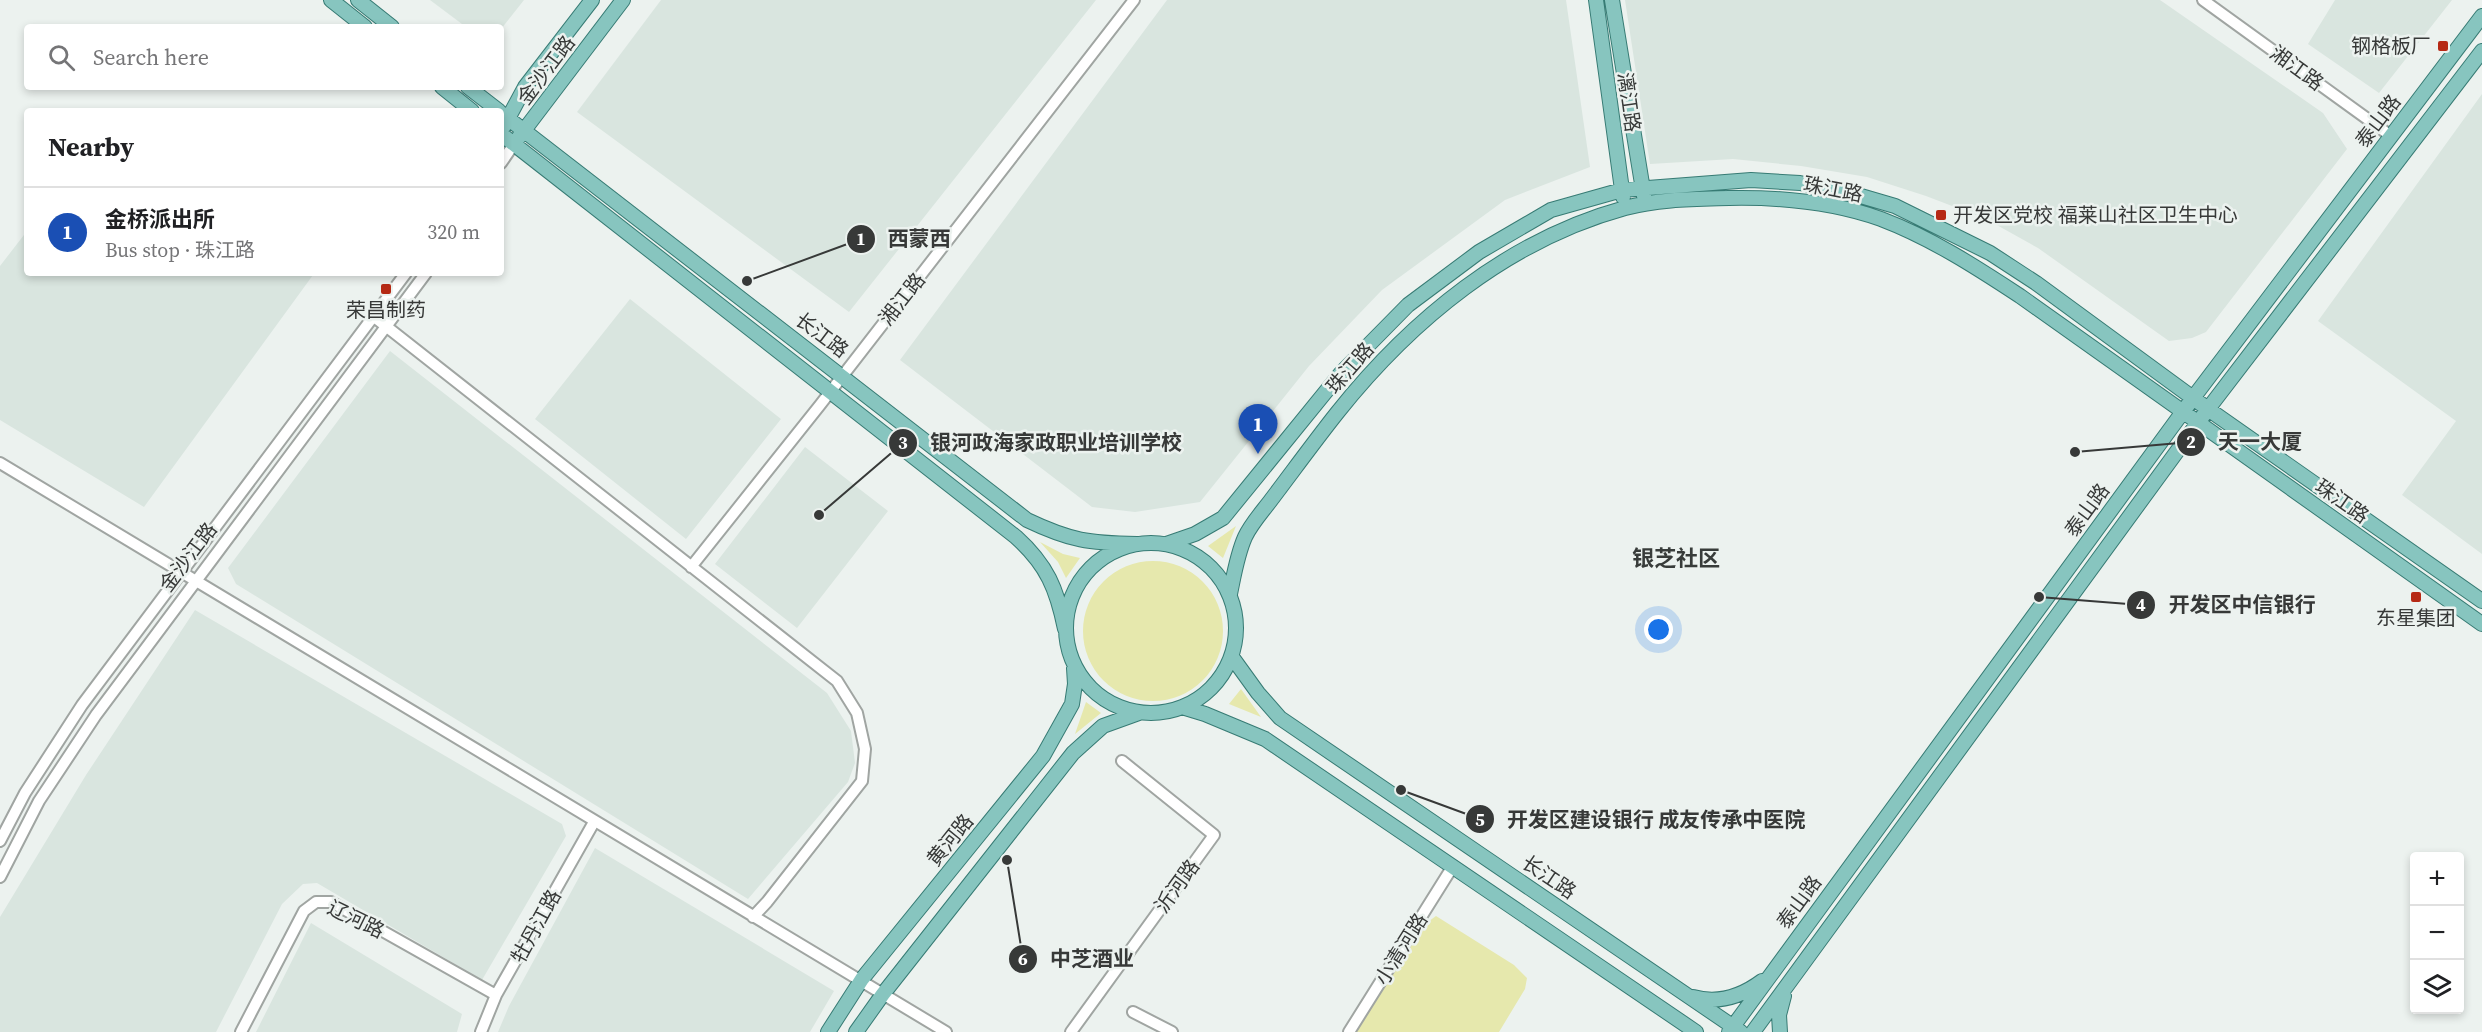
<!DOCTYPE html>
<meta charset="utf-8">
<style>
:root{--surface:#fff;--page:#f6f6f6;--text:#202124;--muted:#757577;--line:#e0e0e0;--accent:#db2777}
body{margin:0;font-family:"Source Serif 4","Noto Sans SC",serif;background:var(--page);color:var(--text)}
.controls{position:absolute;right:18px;bottom:18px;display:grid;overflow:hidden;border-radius:6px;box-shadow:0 3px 9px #0003}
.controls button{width:54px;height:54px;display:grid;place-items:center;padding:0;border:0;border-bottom:2px solid var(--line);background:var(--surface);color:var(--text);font:30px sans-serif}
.you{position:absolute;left:1659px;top:630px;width:21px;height:21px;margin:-15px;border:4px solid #fff;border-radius:50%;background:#1a73e8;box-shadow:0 0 0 9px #1a73e833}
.badge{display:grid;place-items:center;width:39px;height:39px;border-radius:50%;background:var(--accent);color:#fff;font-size:20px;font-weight:700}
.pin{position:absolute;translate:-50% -50px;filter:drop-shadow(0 2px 3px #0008)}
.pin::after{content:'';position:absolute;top:32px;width:21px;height:18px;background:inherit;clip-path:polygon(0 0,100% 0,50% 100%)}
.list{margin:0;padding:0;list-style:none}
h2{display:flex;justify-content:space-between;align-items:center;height:78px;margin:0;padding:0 24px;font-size:26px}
h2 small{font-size:20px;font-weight:400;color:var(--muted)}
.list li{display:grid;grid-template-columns:39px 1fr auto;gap:18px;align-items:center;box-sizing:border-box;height:90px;padding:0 24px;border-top:2px solid var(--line)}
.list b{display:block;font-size:22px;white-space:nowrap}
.list p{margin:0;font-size:20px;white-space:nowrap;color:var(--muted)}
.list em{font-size:20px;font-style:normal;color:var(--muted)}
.icon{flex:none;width:33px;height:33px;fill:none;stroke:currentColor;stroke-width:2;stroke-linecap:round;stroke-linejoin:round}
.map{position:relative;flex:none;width:2482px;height:1032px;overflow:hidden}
.search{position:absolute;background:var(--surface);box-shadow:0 3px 9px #0003;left:24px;top:24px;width:480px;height:66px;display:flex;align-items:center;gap:15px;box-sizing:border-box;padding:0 21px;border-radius:6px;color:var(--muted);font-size:22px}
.panel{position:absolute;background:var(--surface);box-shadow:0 3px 9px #0003;left:24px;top:108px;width:480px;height:168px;border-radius:6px}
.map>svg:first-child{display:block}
.built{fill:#d9e5df}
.green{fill:#e6e8ad}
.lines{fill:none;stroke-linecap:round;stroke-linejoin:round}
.minor-casing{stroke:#a0a5a2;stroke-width:14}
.major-casing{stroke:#377b74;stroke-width:16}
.minor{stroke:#fff;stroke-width:10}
.major{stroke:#87c5bf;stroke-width:14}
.poi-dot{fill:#b62915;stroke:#ecf2ef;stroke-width:2}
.labels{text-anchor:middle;stroke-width:5;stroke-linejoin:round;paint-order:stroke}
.poi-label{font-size:20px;fill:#373938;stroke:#ecf2ef}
.street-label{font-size:20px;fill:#373938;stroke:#ecf2ef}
.quarter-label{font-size:22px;font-weight:bold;fill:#383c3a;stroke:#ecf2ef}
.leader{fill:none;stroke:#373938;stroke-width:2}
.callout-dot{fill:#373938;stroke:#ecf2ef;stroke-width:2}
.mark-label{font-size:18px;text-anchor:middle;font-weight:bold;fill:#fff}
.callout-label{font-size:21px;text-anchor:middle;font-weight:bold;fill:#373938;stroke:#ecf2ef;stroke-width:5;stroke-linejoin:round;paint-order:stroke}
</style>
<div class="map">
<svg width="2482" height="1032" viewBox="0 0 2482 1032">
<rect width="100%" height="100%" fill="#ecf2ef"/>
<!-- built -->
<path class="built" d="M430,0H524L501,29V27H466Z
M661,0H1096L849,312L577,112Z
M1167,0H1566L1590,167L1505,200L1382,290L1309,366L1200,502L1135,512L1092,507L900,360Z
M1625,0H2160L2323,113L2347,149L2206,332L2192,338L2169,341L2038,248L1986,219L1926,196L1867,177L1801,166L1733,159L1650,164Z
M2335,0H2452L2379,93L2308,44Z
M2482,94V554L2402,495L2456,421L2318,321Z
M27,231V273H310L313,275L144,507L0,420V266Z
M630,299L781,419L686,539L535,419Z
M390,351L827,693L851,731L855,763L848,782L748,899L236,584L228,568Z
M805,447L888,511L797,628L715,564Z
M195,610L562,824L566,836L482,980L317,883L303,884L282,904L216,1032H0V917L86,775Z
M595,848L834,991L810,1032H498L509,1006Z
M311,923L462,1014L457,1032H256Z"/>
<!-- green -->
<path class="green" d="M1236,526L1223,558L1208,546Z
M1040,542L1063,554L1080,558L1066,578L1058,562Z
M1083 631a70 70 0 1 1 140 0a70 70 0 1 1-140 0Z
M1241,689L1261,717L1229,704Z
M1086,702L1101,713L1075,734Z
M1436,916L1514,965L1527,978L1525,989L1499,1032H1356L1425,924Z"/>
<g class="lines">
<!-- minor casing -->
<g class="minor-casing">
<path id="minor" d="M2203,0L2391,136
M501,163L514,144
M373,316L837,681L857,713L865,749L862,781L767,902L753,917
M0,463L946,1032
M691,567L820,405L1134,0
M0,841L25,793L82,705L406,273
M0,877L39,801L96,715L426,273
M1133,1012L1172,1032
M241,1032L304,911L316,902H331L496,995
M481,1032L496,995L594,822
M1071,1032L1214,835L1122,761
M1349,1032L1453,866"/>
</g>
<!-- major casing -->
<g class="major-casing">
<path id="major" d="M331,0L365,27
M358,0L392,27
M1596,0L1623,197
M1612,0L1644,196
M442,87L472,111
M468,87L499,111
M501,113L1027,520C1071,541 1089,543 1137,544
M504,126L525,87L592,0
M501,134L1016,537C1047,565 1057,589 1065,629
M519,137L623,0
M1066 628a85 85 0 1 1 170 0a85 85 0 1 1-170 0Z
M1166,544L1195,534L1223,518L1341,373L1408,305L1479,252L1551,210L1622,190L1751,180L1800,183L1854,194L1895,206L1990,253L2036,283L2208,409L2482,601
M1230,594C1234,575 1237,555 1245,537C1251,524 1262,512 1271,500C1293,471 1314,442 1337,413C1411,320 1508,240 1625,208C1658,199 1694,199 1729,198C1779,197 1833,202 1881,219C1931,238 1976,267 2020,296L2482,624
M1232,657L1258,693L1280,718L1741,1032
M1182,707L1205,714L1265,739L1696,1032
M1693,997C1718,1004 1742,996 1762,981
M828,1032L862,979L1043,756L1072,704L1075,684L1074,668
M856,1032L883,994L1073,753L1103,726L1139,713
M1729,1032L2193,398L2482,16
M1753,1032L2208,409L2482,51
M1780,1032L1779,1015L1784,996"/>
</g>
<!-- minor -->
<use href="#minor" class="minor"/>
<!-- major -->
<use href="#major" class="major"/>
</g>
<!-- markers -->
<g class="poi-dot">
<rect x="2437" y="40" width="12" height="12" rx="3"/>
<rect x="1935" y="209" width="12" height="12" rx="3"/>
<rect x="380" y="283" width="12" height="12" rx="3"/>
<rect x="2410" y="591" width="12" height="12" rx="3"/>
</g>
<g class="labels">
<!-- poi labels -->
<g class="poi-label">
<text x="2431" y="53" text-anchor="end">钢格板厂</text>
<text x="1953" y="222" text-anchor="start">开发区党校 福莱山社区卫生中心</text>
<text x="386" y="317">荣昌制药</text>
<text x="2416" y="625">东星集团</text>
</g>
<!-- street labels -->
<g class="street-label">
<text transform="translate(2297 68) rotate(36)" y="7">湘江路</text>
<text transform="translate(546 70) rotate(-53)" y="7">金沙江路</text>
<text transform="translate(1629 102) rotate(82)" y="7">漓江路</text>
<text transform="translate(2378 121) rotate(-53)" y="7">泰山路</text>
<text transform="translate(1833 189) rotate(11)" y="7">珠江路</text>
<text transform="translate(902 299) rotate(-52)" y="7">湘江路</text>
<text transform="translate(822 335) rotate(37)" y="7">长江路</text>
<text transform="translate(1350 368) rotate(-49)" y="7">珠江路</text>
<text transform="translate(2342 501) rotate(35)" y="7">珠江路</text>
<text transform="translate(2087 510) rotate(-54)" y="7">泰山路</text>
<text transform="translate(188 557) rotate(-53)" y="7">金沙江路</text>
<text transform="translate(950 840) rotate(-51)" y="7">黄河路</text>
<text transform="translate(1549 877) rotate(34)" y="7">长江路</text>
<text transform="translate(1177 886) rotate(-54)" y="7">沂河路</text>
<text transform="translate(1799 902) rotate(-54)" y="7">泰山路</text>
<text transform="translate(356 919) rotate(26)" y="7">辽河路</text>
<text transform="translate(536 926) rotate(-61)" y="7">牡丹江路</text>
<text transform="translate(1401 949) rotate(-58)" y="7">小清河路</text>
</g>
<!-- quarter labels -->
<g class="quarter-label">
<text x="1676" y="566">银芝社区</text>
</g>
</g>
<!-- callouts -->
<path class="leader" d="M747 281L861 239M2075 452L2191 442M819 515L903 443M2039 597L2141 605M1401 790L1480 819M1007 860L1023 959"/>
<g class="callout-dot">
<circle cx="747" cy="281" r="6"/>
<circle cx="2075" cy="452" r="6"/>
<circle cx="819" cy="515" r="6"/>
<circle cx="2039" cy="597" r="6"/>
<circle cx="1401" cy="790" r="6"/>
<circle cx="1007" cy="860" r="6"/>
<circle cx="861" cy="239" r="15"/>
<circle cx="2191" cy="442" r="15"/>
<circle cx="903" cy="443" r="15"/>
<circle cx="2141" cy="605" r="15"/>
<circle cx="1480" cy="819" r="15"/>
<circle cx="1023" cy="959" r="15"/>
</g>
<g class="mark-label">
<text x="861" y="245">1</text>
<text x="2191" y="448">2</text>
<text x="903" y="449">3</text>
<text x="2141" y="611">4</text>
<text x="1480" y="826">5</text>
<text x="1023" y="965">6</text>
</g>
<g class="callout-label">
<text x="919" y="246">西蒙西</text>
<text x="2260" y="449">天一大厦</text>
<text x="1056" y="450">银河政海家政职业培训学校</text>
<text x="2242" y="612">开发区中信银行</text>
<text x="1656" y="827">开发区建设银行 成友传承中医院</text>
<text x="1092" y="966">中芝酒业</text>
</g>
</svg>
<div class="controls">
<button>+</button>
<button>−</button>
<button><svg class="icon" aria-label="layers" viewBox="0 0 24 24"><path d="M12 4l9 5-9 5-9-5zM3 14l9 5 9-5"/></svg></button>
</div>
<div class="you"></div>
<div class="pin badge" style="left:1258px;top:454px;background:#1a4fb4">1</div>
<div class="search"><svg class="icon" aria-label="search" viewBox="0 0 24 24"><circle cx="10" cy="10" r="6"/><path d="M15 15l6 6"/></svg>Search here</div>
<section class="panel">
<h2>Nearby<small></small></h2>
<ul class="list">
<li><span class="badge" style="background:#1a4fb4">1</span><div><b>金桥派出所</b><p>Bus stop · 珠江路</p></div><em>320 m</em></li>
</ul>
</section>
</div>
